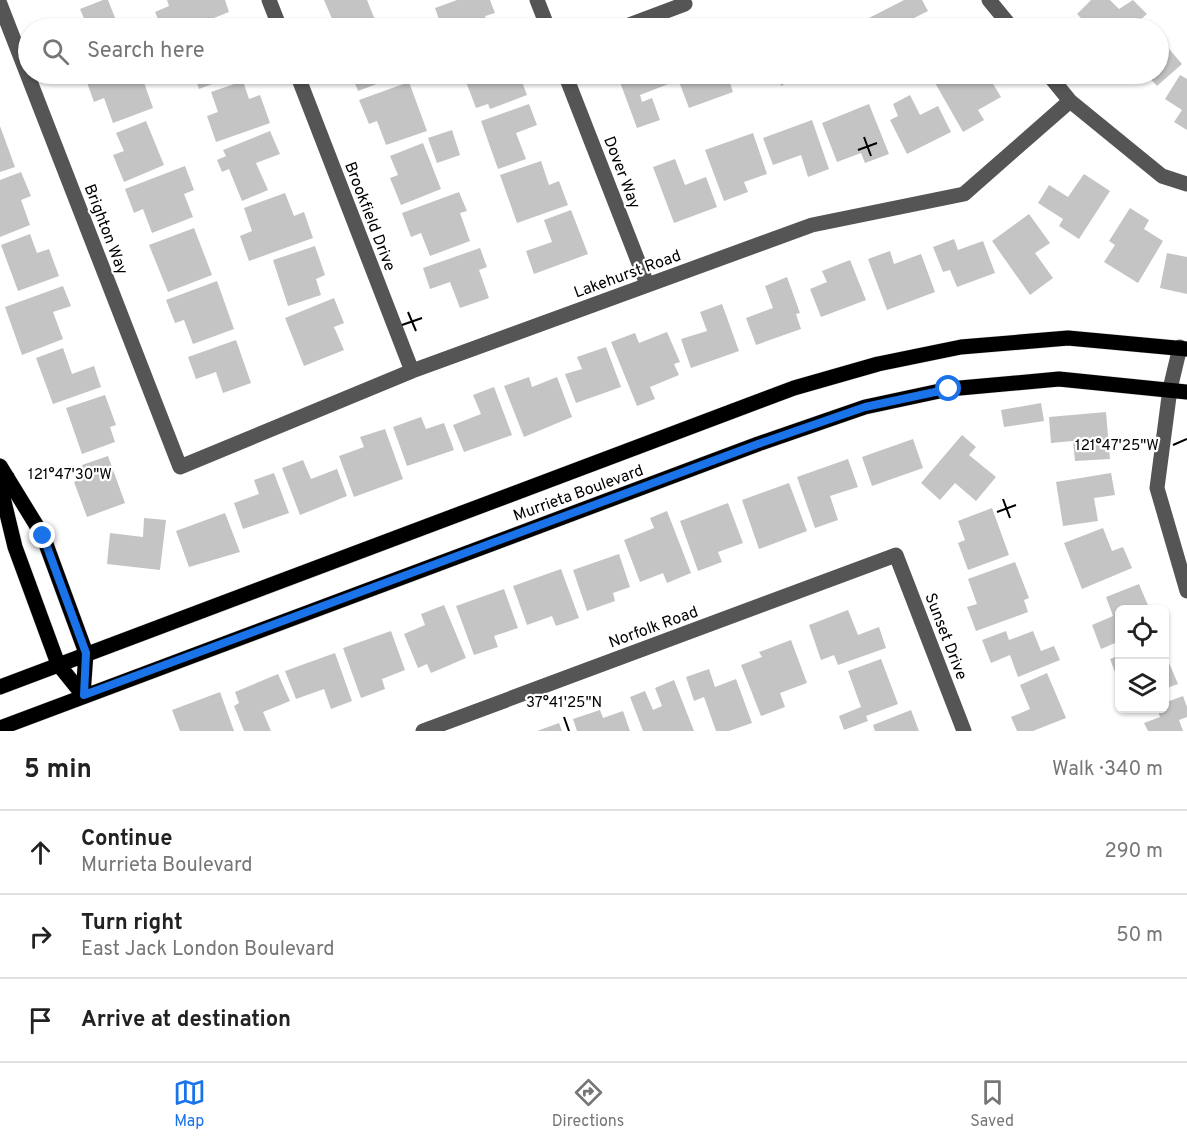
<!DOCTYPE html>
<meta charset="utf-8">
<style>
:root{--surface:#fff;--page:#f6f6f6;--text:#222;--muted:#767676;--line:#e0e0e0;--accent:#1a73e8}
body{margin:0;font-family:Overpass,sans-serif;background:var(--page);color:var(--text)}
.controls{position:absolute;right:18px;bottom:18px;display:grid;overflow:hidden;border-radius:9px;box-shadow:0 2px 4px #0004}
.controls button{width:54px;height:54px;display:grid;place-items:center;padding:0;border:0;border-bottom:2px solid var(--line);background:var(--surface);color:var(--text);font:30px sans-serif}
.stop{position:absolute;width:18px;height:18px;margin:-14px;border:4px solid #1a73e8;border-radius:50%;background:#fff}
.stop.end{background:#1a73e8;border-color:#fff;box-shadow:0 2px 6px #0008}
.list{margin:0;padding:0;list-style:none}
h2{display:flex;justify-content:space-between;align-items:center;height:78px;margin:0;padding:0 24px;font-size:26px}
h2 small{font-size:20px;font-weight:400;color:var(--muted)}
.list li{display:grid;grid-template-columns:39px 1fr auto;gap:18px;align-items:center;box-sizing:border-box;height:84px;padding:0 24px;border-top:2px solid var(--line)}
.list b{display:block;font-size:22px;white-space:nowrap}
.list p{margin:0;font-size:20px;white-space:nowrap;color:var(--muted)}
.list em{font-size:20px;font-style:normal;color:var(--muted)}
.icon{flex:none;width:33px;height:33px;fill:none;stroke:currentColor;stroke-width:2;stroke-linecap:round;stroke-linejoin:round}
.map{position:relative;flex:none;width:1187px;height:731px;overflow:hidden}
.search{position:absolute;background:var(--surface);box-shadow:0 2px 4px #0004;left:18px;right:18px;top:18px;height:66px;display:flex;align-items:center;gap:15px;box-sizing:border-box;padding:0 21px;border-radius:33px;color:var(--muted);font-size:22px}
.sheet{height:330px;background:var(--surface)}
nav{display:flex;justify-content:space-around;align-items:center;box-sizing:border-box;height:84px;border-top:2px solid var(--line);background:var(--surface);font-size:16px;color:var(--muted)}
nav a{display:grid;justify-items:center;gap:3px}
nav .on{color:var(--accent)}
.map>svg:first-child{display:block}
.building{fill:#c4c4c4}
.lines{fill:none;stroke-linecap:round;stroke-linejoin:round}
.major-casing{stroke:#dbdbdb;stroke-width:16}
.minor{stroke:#555;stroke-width:15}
.major{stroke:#000;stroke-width:15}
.route{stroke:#1a73e8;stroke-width:8}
.ticks{fill:none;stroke:#000;stroke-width:2}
.labels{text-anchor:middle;stroke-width:4.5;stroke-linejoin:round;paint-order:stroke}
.street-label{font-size:16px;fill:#000;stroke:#fff}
.ticks-label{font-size:15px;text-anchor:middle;fill:#000;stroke:#fff;stroke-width:4.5;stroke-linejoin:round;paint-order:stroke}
</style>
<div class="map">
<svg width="1187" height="731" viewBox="0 0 1187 731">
<rect width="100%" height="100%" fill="#fff"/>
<!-- building -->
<path class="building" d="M103,0H108L119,28H88L80,9Z
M167,0H225L229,12L196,25L193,19L169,28H162L155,12L169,6Z
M324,0H367L375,20L353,28H336Z
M457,0H490L495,13L485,16L489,28H442L435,8Z
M904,0H922L928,11L910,20L914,28H875L869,18Z
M1091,0H1110L1119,9L1133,0L1147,14L1131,28H1091L1077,14Z
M784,19L795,28H775Z
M230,20L233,28H208Z
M1158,36L1182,64L1157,86L1146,74H1158Z
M95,74H141L153,108L113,123L104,98L94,102L85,77Z
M194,74H226L228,78L199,89Z
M351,74H397L398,76L358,91Z
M463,74H495L497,80L519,74L527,95L490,109L488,104L476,108Z
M617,74H668L671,83L640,95L642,102L652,98L660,120L637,128Z
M676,74H727L733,92L689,108Z
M769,74H793L782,86Z
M947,74H987L1001,97L978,110L984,120L963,132L934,81Z
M1180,75L1187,79V130L1174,122L1182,110L1165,99Z
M243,81L249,99L260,95L270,123L216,142L207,116L218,112L211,92Z
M409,82L427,131L386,145L377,121L369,124L359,100Z
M910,95L920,115L938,106L951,132L907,154L890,120L898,116L893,104Z
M529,104L537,125L516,133L526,159L498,169L481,121Z
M869,104L889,154L865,163L861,153L837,162L822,123Z
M812,120L829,169L808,177L801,155L773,165L763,138Z
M146,121L164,165L124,182L113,155L124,151L116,133Z
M0,126L15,167L0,172Z
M452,130L460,155L437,163L428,138Z
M270,131L280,154L256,163L268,190L242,201L229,169L222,172L217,160L226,156L223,150Z
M753,133L767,174L744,182L748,192L724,201L705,150Z
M423,143L441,189L401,205L390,178L398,175L390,156Z
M675,159L685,185L706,177L717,207L674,223L653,167Z
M541,161L549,185L559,181L568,205L517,223L500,175Z
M185,166L194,190L184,194L193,217L152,233L143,209L134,213L125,189Z
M21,172L31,196L21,200L30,225L0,237V180Z
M1084,174L1110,191L1079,239L1059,226L1063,219L1038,203L1049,185L1068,197Z
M459,192L467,211L460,213L470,241L430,256L421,233L411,237L402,213Z
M285,193L294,216L304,212L313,238L249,261L240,236L252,231L244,208Z
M1130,208L1149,220L1144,229L1163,241L1138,283L1104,262L1115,245L1109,241Z
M571,210L588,254L534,274L526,251L552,242L544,220Z
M1029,214L1050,243L1035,253L1053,278L1030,295L992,241Z
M194,228L212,275L168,292L149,245Z
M30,234L37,253L49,249L59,276L18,291L1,245Z
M954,239L958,250L983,241L995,273L957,287L950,270L943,272L933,247Z
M315,246L325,275L316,279L321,295L288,306L273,260Z
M480,248L487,267L479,270L489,298L460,308L450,282L430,289L423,268Z
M890,251L894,264L921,254L935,292L887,310L868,259Z
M1167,253L1187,257V294L1160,288Z
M850,260L866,300L821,317L810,289L827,282L822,271Z
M787,277L800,313L796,314L801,329L756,345L746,318L773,308L765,286Z
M217,281L234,329L193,344L184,320L175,323L166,300Z
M63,286L71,306L53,312L63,339L22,355L5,307Z
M334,298L344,323L334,327L344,350L304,366L285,318Z
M722,304L739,351L691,368L681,339L707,331L700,312Z
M667,332L680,362L674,364L679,375L650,387L655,399L637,406L611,342L635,333L639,343Z
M236,340L251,383L223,393L216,372L196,379L188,357Z
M606,347L621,387L576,403L565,374L582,369L577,357Z
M63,348L72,374L94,366L101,387L53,404L36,358Z
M529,377L532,387L557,377L572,417L524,437L504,386Z
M494,387L512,435L464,452L453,425L481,414L473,395Z
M105,395L116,425L110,427L115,442L82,454L66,408Z
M1041,403L1044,421L1004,427L1001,410Z
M1106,412L1110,459L1075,461L1073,441L1051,443L1049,417Z
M421,417L426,429L444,423L454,450L407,466L393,427Z
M385,429L403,479L354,497L339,456L364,447L360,437Z
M962,435L976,447L969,455L996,477L976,501L955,483L940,500L921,483Z
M913,439L923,468L872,486L862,457Z
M108,456L125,503L87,517L74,482L86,477L82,465Z
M848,459L858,487L830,496L838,520L815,528L797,477Z
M303,460L311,479L337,469L347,496L300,515L282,468Z
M274,473L289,513L243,529L234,503L259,494L254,480Z
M1111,473L1115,495L1094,498L1098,521L1063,526L1056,482Z
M789,483L807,531L759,549L742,500Z
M728,503L743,543L718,552L722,562L698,571L680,521Z
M992,508L1009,555L968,570L958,543L965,540L958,521Z
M667,511L691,573L667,583L663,573L640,582L624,540L654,528L650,518Z
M225,513L240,552L189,567L176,531Z
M144,518L166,520L160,570L107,564L110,533L143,537Z
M1103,528L1112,551L1123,547L1132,568L1082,589L1064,543Z
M619,554L630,587L613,593L615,601L587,611L573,570Z
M1015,562L1029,598L1024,600L1028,612L976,631L967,607L977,604L968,579Z
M561,569L579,618L556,626L552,616L527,625L513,586Z
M1139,584L1150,610H1120V641L1101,649L1092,625L1113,616L1106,597Z
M504,589L518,628L494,636L498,647L474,655L456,606Z
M444,605L466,658L431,673L427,664L418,668L404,634L425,625L421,614Z
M848,610L858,635L879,627L886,648L838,665L834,655L821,660L809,625Z
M391,631L405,670L382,679L385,689L361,698L343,648Z
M1006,631L1009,640L1033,631L1041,651L1054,646L1060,660L1018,677L1010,655L991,663L982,640Z
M791,640L807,683L780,693L785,707L761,716L741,665L762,657L759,652Z
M1164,651L1178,684L1164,689Z
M335,653L352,701L331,709L324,689L296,699L285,671Z
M1120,655V683H1119L1110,659Z
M881,659L898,704L866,716L868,721L844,730L839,716L861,707L848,671Z
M709,669L715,687L736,679L752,723L729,731H716L704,697L694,701L686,677Z
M1047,673L1066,718L1033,731H1017L1011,717L1030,709L1020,685Z
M278,674L290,701L263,712L271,731H244L234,706L239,703L235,692Z
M674,680L694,731H643L630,697L645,691L653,710L662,706L655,688Z
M220,692L234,731H180L172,710Z
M1183,696L1187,707V717L1179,720L1183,731H1148L1144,723L1160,717L1157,708H1164V703Z
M600,710L603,718L623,711L630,731H577L573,719Z
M911,710L919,731H875L873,725Z
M559,723L562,731H537Z"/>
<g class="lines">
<!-- major casing -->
<g class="major-casing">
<path id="major" d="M0,466L43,536L86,653L83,695
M0,485L15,547L58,664L83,695
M0,687L794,388L878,364L961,347L1068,338L1187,349
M0,728L758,444L865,407L949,389L1059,379L1187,392"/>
</g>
<!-- minor -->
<path class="minor" d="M269,0L280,28
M537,0L548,28
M989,0L1012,28
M0,4L180,467L412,371L812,225L964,194L1070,101
M621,28L685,4
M297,74L412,371
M565,74L647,284
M1048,74L1070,101L1162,176L1187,184
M1180,347L1170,389L1157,488L1187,591
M423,731L896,555L964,731"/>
<!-- major -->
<use href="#major" class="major"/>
</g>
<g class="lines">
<!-- route -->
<path class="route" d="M43,536L86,653L84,695L758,444L865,407L949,389"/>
</g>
<!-- ticks -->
<path class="ticks" d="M864,137L871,156M858,150L877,143M408,312L416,331M402,325L422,318M1173,445L1187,439M0,480L14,474M1003,499L1010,518M997,512L1016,505M564,717L569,731"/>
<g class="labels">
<!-- street labels -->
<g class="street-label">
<text transform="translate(623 172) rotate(69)" y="6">Dover Way</text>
<text transform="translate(371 216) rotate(69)" y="6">Brookfield Drive</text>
<text transform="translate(107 229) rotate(69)" y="6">Brighton Way</text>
<text transform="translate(627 273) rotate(-20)" y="6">Lakehurst Road</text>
<text transform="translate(578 492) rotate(-20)" y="6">Murrieta Boulevard</text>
<text transform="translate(653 626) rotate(-20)" y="6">Norfolk Road</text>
<text transform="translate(947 636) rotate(69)" y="6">Sunset Drive</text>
</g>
</g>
<g class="ticks-label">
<text x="1117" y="450">121°47'25"W</text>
<text x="70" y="479">121°47'30"W</text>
<text x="564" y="707">37°41'25"N</text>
</g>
</svg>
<div class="controls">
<button><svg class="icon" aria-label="locate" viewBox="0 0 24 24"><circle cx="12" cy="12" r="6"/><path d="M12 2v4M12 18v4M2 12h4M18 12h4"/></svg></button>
<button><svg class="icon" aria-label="layers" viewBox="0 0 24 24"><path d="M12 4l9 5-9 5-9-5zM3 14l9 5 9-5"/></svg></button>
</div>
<div class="stop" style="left:949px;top:389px"></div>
<div class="stop end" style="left:43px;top:536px"></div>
<div class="search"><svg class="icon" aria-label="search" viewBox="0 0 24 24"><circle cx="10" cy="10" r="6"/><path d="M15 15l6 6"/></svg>Search here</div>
</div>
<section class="sheet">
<h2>5 min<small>Walk · 340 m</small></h2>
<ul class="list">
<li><svg class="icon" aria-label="ahead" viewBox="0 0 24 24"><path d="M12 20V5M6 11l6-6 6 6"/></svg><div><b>Continue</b><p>Murrieta Boulevard</p></div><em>290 m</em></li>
<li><svg class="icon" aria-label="right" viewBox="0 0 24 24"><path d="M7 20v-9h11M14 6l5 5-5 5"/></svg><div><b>Turn right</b><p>East Jack London Boulevard</p></div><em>50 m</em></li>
<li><svg class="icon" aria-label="arrive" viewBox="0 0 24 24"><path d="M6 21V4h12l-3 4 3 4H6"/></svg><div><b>Arrive at destination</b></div></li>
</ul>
</section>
<nav>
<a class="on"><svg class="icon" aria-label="map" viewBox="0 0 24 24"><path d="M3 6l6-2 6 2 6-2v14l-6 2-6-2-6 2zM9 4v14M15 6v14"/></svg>Map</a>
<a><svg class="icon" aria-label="directions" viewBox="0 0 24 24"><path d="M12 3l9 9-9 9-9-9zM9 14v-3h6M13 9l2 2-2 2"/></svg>Directions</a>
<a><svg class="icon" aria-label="saved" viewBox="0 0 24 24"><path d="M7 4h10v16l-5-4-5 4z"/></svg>Saved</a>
</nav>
